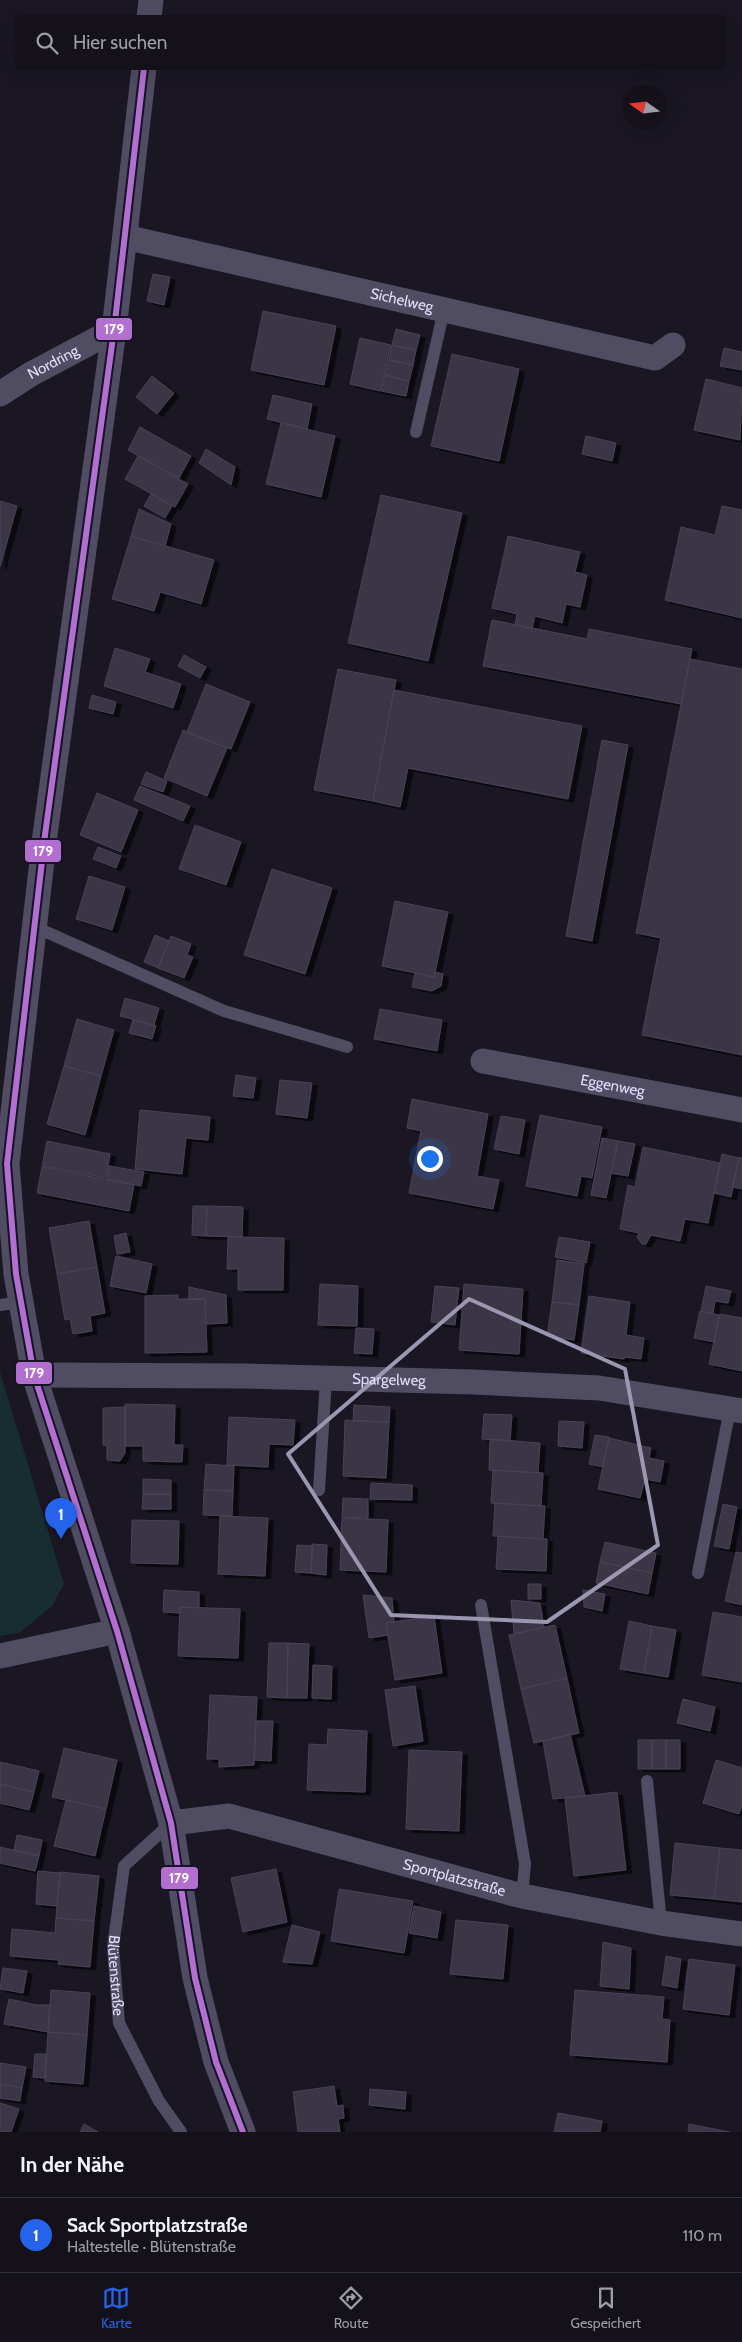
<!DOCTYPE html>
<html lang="de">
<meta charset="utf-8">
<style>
:root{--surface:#14111a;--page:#1d1a23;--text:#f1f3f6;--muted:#9d9da2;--line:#333139;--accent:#2563eb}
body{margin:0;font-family:Cabin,sans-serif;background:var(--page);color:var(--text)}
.compass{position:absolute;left:622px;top:85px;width:45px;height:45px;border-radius:50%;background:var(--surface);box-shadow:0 5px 20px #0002;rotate:284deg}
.you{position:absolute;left:429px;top:1158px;width:18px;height:18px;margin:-12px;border:4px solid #fff;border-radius:50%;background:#1a73e8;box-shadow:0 0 0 8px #1a73e833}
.badge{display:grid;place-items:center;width:32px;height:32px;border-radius:50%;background:var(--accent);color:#fff;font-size:16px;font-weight:700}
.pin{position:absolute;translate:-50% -41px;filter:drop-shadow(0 1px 2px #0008)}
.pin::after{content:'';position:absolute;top:26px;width:18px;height:15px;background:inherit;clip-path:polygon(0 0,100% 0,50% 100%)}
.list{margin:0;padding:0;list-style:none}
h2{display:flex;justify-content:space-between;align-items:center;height:65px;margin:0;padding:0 20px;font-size:21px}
h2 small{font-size:16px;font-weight:400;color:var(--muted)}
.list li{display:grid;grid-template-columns:32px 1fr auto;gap:15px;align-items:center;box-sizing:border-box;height:75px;padding:0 20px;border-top:1px solid var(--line)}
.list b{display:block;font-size:19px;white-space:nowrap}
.list p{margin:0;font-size:16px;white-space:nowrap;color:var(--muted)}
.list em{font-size:16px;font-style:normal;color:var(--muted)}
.icon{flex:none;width:28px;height:28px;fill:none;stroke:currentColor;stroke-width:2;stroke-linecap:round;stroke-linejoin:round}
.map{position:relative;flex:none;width:742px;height:2132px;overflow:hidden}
.search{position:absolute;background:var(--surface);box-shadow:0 5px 20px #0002;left:15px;right:15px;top:15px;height:55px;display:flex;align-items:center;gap:12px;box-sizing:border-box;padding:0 18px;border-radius:5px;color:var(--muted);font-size:19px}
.sheet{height:140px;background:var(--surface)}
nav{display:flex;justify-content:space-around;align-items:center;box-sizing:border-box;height:70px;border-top:1px solid var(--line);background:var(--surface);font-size:14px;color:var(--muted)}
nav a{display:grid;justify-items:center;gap:2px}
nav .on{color:var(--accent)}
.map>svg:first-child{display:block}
.green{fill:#172d30}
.building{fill:#3a3644;stroke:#474256;filter:url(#shadow)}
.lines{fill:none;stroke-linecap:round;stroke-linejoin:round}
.service{stroke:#504d63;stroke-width:12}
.minor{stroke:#504d63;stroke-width:25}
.bus-1-casing{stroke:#171228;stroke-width:10}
.bus-1{stroke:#b36fd0;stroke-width:6}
.marked{fill:none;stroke:#9b97b0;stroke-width:4;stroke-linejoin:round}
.labels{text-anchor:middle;stroke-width:5;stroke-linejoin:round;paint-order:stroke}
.street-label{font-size:15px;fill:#e1dcfc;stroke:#171228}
.line-badge{stroke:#171228;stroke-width:2}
.badge-label{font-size:14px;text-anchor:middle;font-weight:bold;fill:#fff}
</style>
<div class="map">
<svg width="742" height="2132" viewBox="0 0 742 2132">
<defs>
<filter id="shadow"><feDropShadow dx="5.5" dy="3" stdDeviation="0" flood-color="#0009"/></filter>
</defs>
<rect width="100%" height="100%" fill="#1a1723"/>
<!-- green -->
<path class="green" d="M0,1372L64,1584L52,1606L19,1633L0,1636Z"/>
<!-- building -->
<path class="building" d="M153,274L170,277L164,305L147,301Z
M263,311L336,326L324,385L251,370Z
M396,329L420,335L416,350L392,345Z
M360,338L391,345L380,391L350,384Z
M392,345L416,350L413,365L389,360Z
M724,348L742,352V370L720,366Z
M452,354L519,369L499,461L431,446Z
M389,360L413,365L409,381L385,375Z
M385,375L409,381L406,396L381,391Z
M152,376L174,393L157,414L136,397Z
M706,379L742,388L740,440L694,430Z
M273,395L312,404L307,429L267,419Z
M281,423L335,436L321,497L266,484Z
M140,427L191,456L179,478L128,450Z
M586,436L616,443L612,461L582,454Z
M206,449L235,467L231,485L199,463Z
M138,456L188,484L175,507L125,479Z
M151,494L172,506L165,518L144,506Z
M381,495L462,513L428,661L348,643Z
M0,501L17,506L0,567Z
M722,506L742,510V618L665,600L681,527L715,535Z
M139,509L171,524L165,546L131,536Z
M131,536L214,560L201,604L160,592L154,611L112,599Z
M508,536L580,552L575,572L587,575L580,607L566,604L562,623L535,616L532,629L515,625L517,614L492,608Z
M492,620L587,639L589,629L692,649L681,704L483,666Z
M115,648L150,659L145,672L181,684L173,708L104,686Z
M184,655L206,667L200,678L178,666Z
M690,659L742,669V1055L642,1035L661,938L636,933Z
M338,669L396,680L373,801L314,790Z
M206,684L250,702L231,749L187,732Z
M394,690L582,726L568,799L408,768L400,807L373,801Z
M92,695L116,702L113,714L89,708Z
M183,730L227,748L207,796L164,778Z
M602,740L628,745L592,941L566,936Z
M146,772L167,781L163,792L141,784Z
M140,786L190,806L183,821L134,800Z
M97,793L138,810L121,852L80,835Z
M195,825L241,842L226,885L179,869Z
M98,847L121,856L116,868L93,859Z
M272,869L332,888L305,974L244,955Z
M89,876L125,887L112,930L76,919Z
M395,901L448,912L434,977L382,966Z
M155,935L169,941L158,968L144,962Z
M171,936L191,944L187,955L193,957L184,978L158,968Z
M435,972L443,974L441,986L432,991L412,987L415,973L434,977Z
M125,998L159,1008L154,1025L120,1016Z
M380,1009L442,1020L437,1051L374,1039Z
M77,1019L114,1030L101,1076L64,1066Z
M133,1020L156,1026L152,1039L129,1033Z
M64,1066L101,1076L85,1135L47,1124Z
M236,1075L256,1078L253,1098L233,1096Z
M280,1080L312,1083L307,1118L276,1114Z
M412,1099L488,1114L477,1176L499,1180L493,1209L409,1193L421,1131L407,1128Z
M140,1110L210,1117L208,1140L186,1138L182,1174L135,1169Z
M540,1115L602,1127L592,1178L581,1176L577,1196L526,1186Z
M501,1116L525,1120L519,1154L494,1149Z
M602,1138L618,1141L606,1198L591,1195Z
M47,1141L110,1154L106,1178L42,1166Z
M618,1141L635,1144L628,1176L611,1173Z
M643,1147L720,1163L708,1223L685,1219L680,1241L651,1235L646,1244H642L637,1237L639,1233L620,1229L628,1185L635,1187Z
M722,1154L739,1158L731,1197L714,1193Z
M739,1158H742V1189L732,1187Z
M109,1166L144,1172L141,1186L107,1179Z
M42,1167L134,1185L129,1211L37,1193Z
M193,1206H207L206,1236L192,1235Z
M207,1206L243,1207L242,1237L206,1236Z
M89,1221L97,1267L57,1274L49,1228Z
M126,1233L130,1252L117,1254L114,1236Z
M228,1237L284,1238L283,1290H238V1269H227Z
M559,1237L590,1242L586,1263L555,1257Z
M116,1256L152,1264L146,1293L110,1286Z
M557,1260L584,1264L579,1305L552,1302Z
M97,1267L105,1313L90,1316L92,1331L73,1334L70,1319L65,1320L57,1274Z
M320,1284L358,1286L357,1326L318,1325Z
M464,1284L523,1289L519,1354L459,1350Z
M435,1286L459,1288L455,1325L431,1322Z
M706,1286L731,1291L728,1303L715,1301L713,1313L701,1311Z
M189,1287L226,1295L227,1323L206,1324L205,1299H189Z
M178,1295V1299H205L207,1352L145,1353V1296Z
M589,1296L630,1302L626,1335L644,1338L641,1359L625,1357L624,1359L581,1353Z
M552,1302L579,1305L574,1340L547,1336Z
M700,1311L719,1315L714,1342L694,1338Z
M720,1314L742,1318V1371L709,1364Z
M356,1328L374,1329L372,1354L354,1353Z
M125,1404L175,1405L174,1445H183L182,1462L143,1461V1446H125Z
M354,1405L390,1407L389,1422L353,1421Z
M125,1407V1453L120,1461L107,1460V1446L103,1445V1408Z
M484,1414L512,1415L510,1441L482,1439Z
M229,1417L295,1420L293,1445L269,1444L268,1467L227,1465Z
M345,1420L389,1422L386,1478L343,1476Z
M559,1421L584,1422L582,1448L558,1446Z
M595,1435L609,1437L603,1467L589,1464Z
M609,1438L651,1448L649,1458L664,1461L660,1482L645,1479L640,1498L598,1489Z
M490,1439L540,1443L538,1473L489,1470Z
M206,1464L234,1466L233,1491L204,1490Z
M493,1470L543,1473L541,1506L491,1503Z
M143,1479L171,1480V1494H143Z
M371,1483L412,1485V1500L370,1499Z
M204,1490L233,1491L232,1516L203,1515Z
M143,1494H171V1509H142Z
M343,1498L368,1499V1518L342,1517Z
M495,1503L545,1506L543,1539L493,1536Z
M723,1504L737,1507L729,1549L714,1546Z
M220,1516L268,1518L265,1576L218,1574Z
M342,1518L388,1520L386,1572L340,1570Z
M132,1520L179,1521L178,1564L131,1563Z
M498,1536L547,1539L546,1571L496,1569Z
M605,1542L656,1553L652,1573L600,1562Z
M312,1544L327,1545L326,1575L311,1573Z
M297,1545L313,1546L311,1573L295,1572Z
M736,1552L742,1553V1605L725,1601Z
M600,1562L652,1573L648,1594L596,1583Z
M528,1584H541V1599H528Z
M164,1590L199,1592V1608L180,1607V1613L163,1612Z
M583,1590L605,1594L602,1611L584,1607Z
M363,1595L392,1598L394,1622L386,1623L388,1635L369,1638Z
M511,1600L540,1603L544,1627L514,1634Z
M180,1607L240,1609L238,1658L178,1656Z
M713,1612L742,1617V1682L702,1675Z
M434,1616L442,1673L395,1680L386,1623Z
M629,1621L652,1626L644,1673L620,1669Z
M555,1625L567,1678L521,1689L509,1635Z
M652,1626L676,1630L668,1677L644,1673Z
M269,1643H288L287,1698L267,1697Z
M288,1643L309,1644L307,1698H287Z
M313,1665L332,1666L331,1699L312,1698Z
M567,1678L579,1733L534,1743L521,1689Z
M415,1686L423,1741L393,1746L385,1690Z
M210,1695L257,1697L254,1765L219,1767V1759H207Z
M683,1699L715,1707L710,1731L677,1723Z
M256,1721H273L271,1761L254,1760Z
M328,1729L367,1731L365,1792L307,1790L309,1744L327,1745Z
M570,1734L585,1796L553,1799L543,1741Z
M638,1740H652V1769H638Z
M652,1740H666V1769H652Z
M666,1740H680V1769H666Z
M64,1748L117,1760L106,1809L52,1797Z
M409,1750L462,1752L459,1831L406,1829Z
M716,1760L742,1768V1805L739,1814L703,1803Z
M0,1762L39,1771L34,1792L0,1784Z
M0,1784L34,1792L29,1810L0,1803Z
M617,1792L626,1870L574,1876L565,1798Z
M66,1800L106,1809L95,1856L54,1846Z
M17,1835L42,1840L39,1856L14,1850Z
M675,1843L720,1848L714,1899L670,1895Z
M0,1847L39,1856L35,1871L0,1863Z
M720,1848L742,1850V1902L714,1899Z
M276,1869L287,1922L243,1932L231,1878Z
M38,1871L60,1873L57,1906L36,1904Z
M60,1872L99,1876L94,1921L56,1918Z
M339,1889L413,1901L404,1953L331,1941Z
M414,1906L441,1912L437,1938L409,1933Z
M56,1918L94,1921L90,1967L58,1964L59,1960L10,1956L12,1929L55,1933Z
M456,1920L508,1925L503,1979L450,1974Z
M292,1925L320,1932L312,1964L283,1962Z
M603,1942L631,1948L629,1989L600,1986Z
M666,1956L681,1959L677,1988L662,1985Z
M689,1959L735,1965L729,2015L683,2009Z
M3,1968L27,1971L23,1993L0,1989Z
M51,1990L90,1993L87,2035L48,2032Z
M575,1990L664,1997L662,2019L670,2020L667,2062L570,2055Z
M9,1999L36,2005H50L48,2032L4,2024Z
M48,2032L87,2035L83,2084L45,2081Z
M35,2054H46L45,2078L33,2077Z
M0,2063L26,2067L22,2088L0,2084Z
M0,2084L22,2088L20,2101L0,2098Z
M334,2086L337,2106L343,2105L344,2118L338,2119L340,2132H298L293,2092Z
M370,2089L406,2092L405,2109L369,2105Z
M0,2103L19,2109L11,2132H0Z
M558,2113L602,2121L600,2132H554Z
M84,2124L98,2132H80Z
M689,2124L730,2132H688Z"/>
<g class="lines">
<!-- service -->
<g class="service">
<path d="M416,432L444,310"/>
<path d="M35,927L224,1011L347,1047"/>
<path d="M0,1305L21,1302"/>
<path d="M319,1490L326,1379"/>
<path d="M698,1573L730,1409"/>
<path d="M481,1605L525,1864L522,1896"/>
<path d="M647,1781L661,1923"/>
<path id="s1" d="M171,1823L124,1866L113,1947L119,2023L159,2101L181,2132"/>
</g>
<!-- minor -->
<g class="minor">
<path d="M149,18L151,0"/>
<path d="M144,68L114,330L45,835L7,1164L16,1274L34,1375L117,1631L171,1823L195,1978L216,2062L243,2132"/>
<path id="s2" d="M125,237L655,358L673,345"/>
<path id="s3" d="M0,394L31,374L114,330"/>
<path id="s4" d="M483,1061L742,1110"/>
<path id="s5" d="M34,1375L244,1376L473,1382L599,1388L742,1411"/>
<path d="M0,1656L117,1631"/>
<path id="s6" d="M171,1823L229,1816L522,1896L661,1923L742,1934"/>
</g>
<!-- bus-1 casing -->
<g class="bus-1-casing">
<path id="bus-1" d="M144,68L114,330L45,835L7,1164L16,1274L34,1375L117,1631L171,1823L195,1978L216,2062L243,2132"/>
</g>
<!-- bus-1 -->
<use href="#bus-1" class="bus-1"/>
</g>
<!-- marked area -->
<path class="marked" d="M469,1299L625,1369L658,1545L547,1622L391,1615L288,1454Z"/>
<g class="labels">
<!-- street labels -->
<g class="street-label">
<text dy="5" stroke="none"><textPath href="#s2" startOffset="284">Sichelweg</textPath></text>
<text dy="5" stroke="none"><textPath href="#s3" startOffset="62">Nordring</textPath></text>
<text dy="5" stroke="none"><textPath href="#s4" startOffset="132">Eggenweg</textPath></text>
<text dy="5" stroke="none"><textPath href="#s5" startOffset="355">Spargelweg</textPath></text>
<text dy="5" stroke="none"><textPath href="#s6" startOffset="292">Sportplatzstraße</textPath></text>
<text dy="5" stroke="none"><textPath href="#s1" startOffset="174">Blütenstraße</textPath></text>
</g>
</g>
<g class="line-badge">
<rect x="95" y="317" width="38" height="24" rx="5" fill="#b36fd0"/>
<rect x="24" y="839" width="38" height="24" rx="5" fill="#b36fd0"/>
<rect x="15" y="1361" width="38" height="24" rx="5" fill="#b36fd0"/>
<rect x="160" y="1866" width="39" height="24" rx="5" fill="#b36fd0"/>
</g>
<g class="badge-label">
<text x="114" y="334">179</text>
<text x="43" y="856">179</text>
<text x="34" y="1378">179</text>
<text x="179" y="1883">179</text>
</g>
</svg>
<svg class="compass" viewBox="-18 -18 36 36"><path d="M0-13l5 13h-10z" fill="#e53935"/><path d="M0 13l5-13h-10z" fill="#9d9da2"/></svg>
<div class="you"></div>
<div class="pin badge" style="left:61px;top:1539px">1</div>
<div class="search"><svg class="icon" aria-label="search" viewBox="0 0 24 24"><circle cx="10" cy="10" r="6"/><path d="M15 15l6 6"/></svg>Hier suchen</div>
</div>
<section class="sheet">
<h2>In der Nähe<small></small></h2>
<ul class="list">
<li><span class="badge">1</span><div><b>Sack Sportplatzstraße</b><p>Haltestelle · Blütenstraße</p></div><em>110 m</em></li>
</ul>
</section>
<nav>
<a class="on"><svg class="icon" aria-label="map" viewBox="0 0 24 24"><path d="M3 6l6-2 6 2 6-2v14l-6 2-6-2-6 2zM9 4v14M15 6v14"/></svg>Karte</a>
<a><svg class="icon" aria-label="directions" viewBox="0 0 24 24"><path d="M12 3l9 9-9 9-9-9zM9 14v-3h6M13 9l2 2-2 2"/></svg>Route</a>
<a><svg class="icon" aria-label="saved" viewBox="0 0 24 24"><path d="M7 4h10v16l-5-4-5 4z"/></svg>Gespeichert</a>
</nav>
